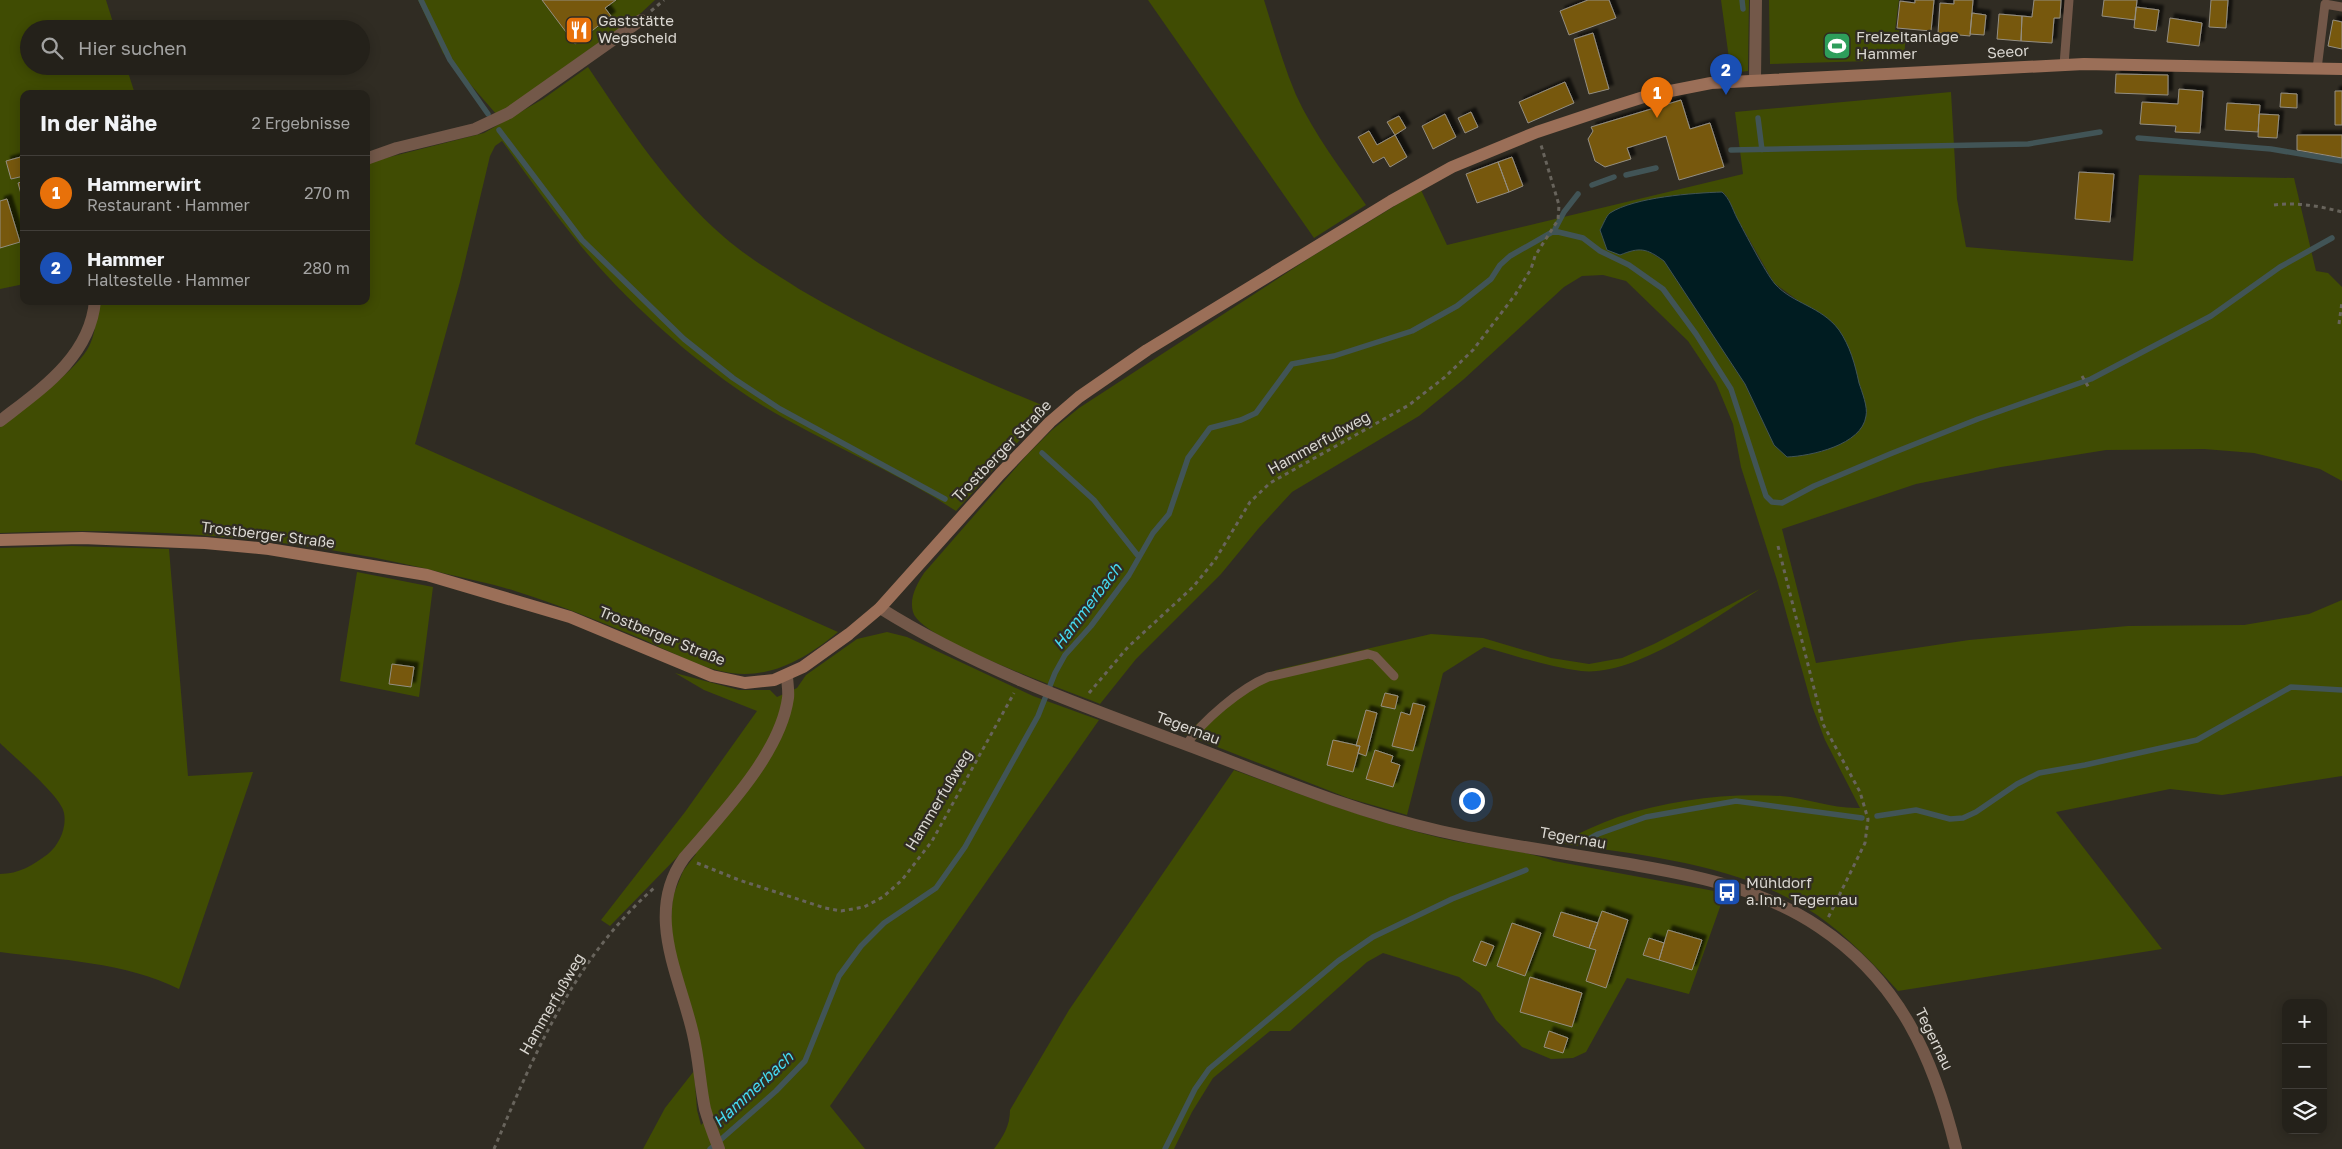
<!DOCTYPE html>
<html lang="de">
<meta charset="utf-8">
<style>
:root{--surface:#24211a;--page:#302e27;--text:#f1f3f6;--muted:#a3a3a2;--line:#413e39;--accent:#93b7fd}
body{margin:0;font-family:"Golos Text",sans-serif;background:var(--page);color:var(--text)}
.controls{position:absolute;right:15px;bottom:15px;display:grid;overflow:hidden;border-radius:10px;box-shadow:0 2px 12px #0003}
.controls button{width:45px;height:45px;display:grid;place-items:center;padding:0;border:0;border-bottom:1px solid var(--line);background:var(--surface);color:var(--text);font:25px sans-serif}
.you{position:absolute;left:1471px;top:800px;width:18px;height:18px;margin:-12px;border:4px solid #fff;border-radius:50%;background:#1a73e8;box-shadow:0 0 0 8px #1a73e833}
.badge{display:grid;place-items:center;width:32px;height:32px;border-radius:50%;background:var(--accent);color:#fff;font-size:16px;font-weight:700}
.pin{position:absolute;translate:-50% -41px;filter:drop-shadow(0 1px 2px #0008)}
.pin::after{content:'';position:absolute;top:26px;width:18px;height:15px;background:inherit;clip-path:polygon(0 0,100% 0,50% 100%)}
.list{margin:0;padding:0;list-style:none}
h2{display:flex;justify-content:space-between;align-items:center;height:65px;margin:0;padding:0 20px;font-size:21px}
h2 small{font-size:16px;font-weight:400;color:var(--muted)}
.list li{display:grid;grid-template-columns:32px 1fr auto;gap:15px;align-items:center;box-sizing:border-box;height:75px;padding:0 20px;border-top:1px solid var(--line)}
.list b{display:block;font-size:19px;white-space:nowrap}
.list p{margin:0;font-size:16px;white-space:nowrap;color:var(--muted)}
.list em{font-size:16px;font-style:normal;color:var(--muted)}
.icon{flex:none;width:28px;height:28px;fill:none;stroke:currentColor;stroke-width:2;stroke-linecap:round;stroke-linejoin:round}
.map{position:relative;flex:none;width:2342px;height:1149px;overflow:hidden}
.search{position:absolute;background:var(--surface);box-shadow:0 2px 12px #0003;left:20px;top:20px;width:350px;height:55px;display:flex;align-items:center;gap:12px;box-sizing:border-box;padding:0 18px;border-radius:28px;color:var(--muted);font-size:19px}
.panel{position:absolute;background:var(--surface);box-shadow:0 2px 12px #0003;left:20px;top:90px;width:350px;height:215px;border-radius:10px}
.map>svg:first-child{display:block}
.green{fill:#404c03;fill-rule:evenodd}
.water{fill:#001c21;stroke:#415456}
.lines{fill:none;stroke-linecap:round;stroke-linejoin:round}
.stream{stroke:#415456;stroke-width:5.5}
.building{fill:#77590a;stroke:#948e83;filter:url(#shadow)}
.path{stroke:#68645c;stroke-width:3;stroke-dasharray:4 4;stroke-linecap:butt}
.lane{stroke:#735849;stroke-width:9}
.street{stroke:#735849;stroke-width:12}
.secondary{stroke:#9b6f58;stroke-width:12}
.labels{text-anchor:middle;stroke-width:4.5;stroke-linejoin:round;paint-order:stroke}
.poi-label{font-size:15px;fill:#dad7d1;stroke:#302c23;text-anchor:start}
.street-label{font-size:15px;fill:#dad7d1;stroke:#302c23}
.water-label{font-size:16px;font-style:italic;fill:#45d9f0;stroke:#302c23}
</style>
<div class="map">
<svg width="2342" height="1149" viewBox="0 0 2342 1149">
<defs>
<filter id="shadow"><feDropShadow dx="4.5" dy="-4.5" stdDeviation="1" flood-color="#0009"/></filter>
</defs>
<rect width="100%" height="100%" fill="#302c23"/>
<!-- green -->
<path class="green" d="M0,0H106L115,29H29V66H126L135,94H24V284L0,289Z
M418,0H655L641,13L497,115L443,53Z
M1148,0H1264C1274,32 1283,64 1296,95C1314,134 1341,169 1366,205L1314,238Z
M1721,0H1749L1748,71L1731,73Z
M1769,0H1899L1895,30L1906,31L1904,60L1770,64Z
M588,67C628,127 670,190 724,237C747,257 774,273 799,289C880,337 965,373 1051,409L1019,441L956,511C894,470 823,443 760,404C693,362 621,297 572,235C548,205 525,172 502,141L495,146L490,156L460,282L415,444L838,632C808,657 772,679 731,673C701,669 666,649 637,637C597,620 556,604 515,591C493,584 469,579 447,574C300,537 150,526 0,533V427C25,407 70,376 87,350C96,336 96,317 99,301H366V163L484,133L543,99Z
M1951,92L1957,199L1966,247L2133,261L2139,175L2294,178L2316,271L2328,273L2342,287V481L2320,469L2254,453L2204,449L2106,450L2001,467L1916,484L1782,529L1816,663L1969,640L2128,626L2244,625L2309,614L2342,600V776L2222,795L2170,789L2056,812L2162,949L1898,991C1873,963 1847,936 1817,915C1744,865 1644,855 1558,843C1578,834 1598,824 1618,817C1670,800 1726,793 1781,796C1807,798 1833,809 1860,808L1825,740L1812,706L1777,580L1741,467L1733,424L1716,383L1688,341L1626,281L1603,275L1582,276L1564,287L1464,379L1419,416L1292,492L1258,529L1221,574L1136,659L1100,704C1069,691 920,640 913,612C909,598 917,584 924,573L1027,455L1052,430L1079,408L1311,257L1421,190L1447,245L1743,174L1735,112ZM1723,192L1728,198L1737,218L1774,283L1796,299L1860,430C1842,448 1813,456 1787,456L1774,445L1745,384L1664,261L1644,249L1633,250L1628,206L1678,195Z
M72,546L169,549L188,776L253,772L179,989C125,962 59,960 0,952V874C19,874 33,865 48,854C59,845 67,828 64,813C62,797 14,757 0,743V548Z
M357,572L433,587L419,697L340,681Z
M1760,589C1715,618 1635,677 1581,671C1548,667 1516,656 1484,647L1443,673L1407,815L1348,798L1184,734L1252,681L1276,670L1431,634L1483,638L1551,658L1589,664L1622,658L1654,644Z
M887,632L907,637L1033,696L1099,720L830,1106L865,1149H643L665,1108L694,1071L697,1110L701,1125L711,1115L670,930L673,896L683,871L696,854L686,848L610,926L601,920L685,812L757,711L704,690L675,673L739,690H770L777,697L797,688L806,675L857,639Z
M1234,770C1302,795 1371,821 1441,838C1479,847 1518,848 1554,861L1725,893L1689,994L1627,978L1586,1052L1573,1058L1551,1059L1522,1047L1496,1020L1480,993L1459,977L1383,953L1367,962L1290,1031H1270L1213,1078L1192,1112L1174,1149H994C1003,1137 1010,1126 1010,1110L1069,1010Z"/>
<!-- water -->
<path class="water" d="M1722,192C1730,199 1732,208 1737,218C1745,233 1765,272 1775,284C1793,304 1821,306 1839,330C1850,346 1855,364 1859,383C1862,392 1868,407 1866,416C1862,445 1811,456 1787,457L1774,445L1745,384L1664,261C1646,248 1640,247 1620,255L1607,250L1600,230C1603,225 1606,216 1610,213C1635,197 1693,193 1722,192Z"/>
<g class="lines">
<!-- stream -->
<path class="stream" d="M421,0L450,60L488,114
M1742,0L1743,9
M1758,118L1762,150
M499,130L582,240L684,339L733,378L780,409L945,499
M2138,138L2271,149L2342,161
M1731,150L2028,144L2100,132
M1626,175L1656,168
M1592,185L1614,177
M1554,231L1583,238L1600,251L1629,265L1663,289L1696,334L1731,389L1766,496L1772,502L1782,503L1814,486L1890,454L1978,419L2091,379L2211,316L2280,267L2332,238
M1042,453L1094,500L1139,557
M1877,816L1916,810L1950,819L1963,818L1976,812L2017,784L2039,773L2085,765L2197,740L2291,687L2342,690
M1583,842L1598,834L1646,817L1736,801L1862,818
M710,1149L776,1091L805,1061L839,976L861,946L884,923L936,888L965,847L1038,716L1055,673L1065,655L1091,626L1129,575L1153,533L1169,514L1188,458L1210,428L1241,420L1256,413L1292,364L1334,356L1412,331L1457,306L1491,279L1500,265L1510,256L1554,231L1564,212L1578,194
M1165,1149L1195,1089L1209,1069L1338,961L1373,937L1452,899L1526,870"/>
</g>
<!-- building -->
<path class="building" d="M542,0H616L605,8L611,16L575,44Z
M1588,0H1609L1616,18L1569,35L1560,11Z
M1915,0H1934L1931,31L1897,28L1900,1L1915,3Z
M1954,0H1973L1970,36L1938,33L1940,3L1954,4Z
M2034,0H2061L2060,18H2054L2052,43L2021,41L2022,16L2032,17Z
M2104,0H2137L2135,20L2102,16Z
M2211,0H2228L2226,28L2209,27Z
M2136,7L2159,10L2156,31L2134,28Z
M1972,13L1986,15L1984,35L1970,34Z
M1999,14L2022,16L2021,41L1997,39Z
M2170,18L2202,23L2199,46L2167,42Z
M2333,20L2342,22V49L2328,46Z
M1593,33L1609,89L1589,94L1574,39Z
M2116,74L2168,75V95L2115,93Z
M1565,82L1574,103L1528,123L1519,102Z
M2179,89L2203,91L2200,133L2175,132L2176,126L2140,124L2142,102L2178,104Z
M2335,91H2342V125H2335Z
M2281,93L2297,94V108L2280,107Z
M1681,100L1690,129L1710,123L1724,167L1679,180L1666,136L1627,148L1631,159L1605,167L1595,161L1588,139L1593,131L1591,127Z
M2227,103L2260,105L2258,132L2225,130Z
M1471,112L1478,127L1465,133L1458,118Z
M1445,114L1456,137L1433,149L1422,126Z
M2259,114L2279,115L2277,138L2258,137Z
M1399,116L1406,128L1395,135L1387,122Z
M1369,131L1377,145L1395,135L1407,157L1390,167L1384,157L1373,163L1358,137Z
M2297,135H2342V158L2297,150Z
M24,156V176L11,179L6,161Z
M1512,157L1523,186L1509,192L1498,162Z
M1498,162L1509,192L1477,203L1466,174Z
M2079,172L2114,174L2110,222L2075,219Z
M24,181V201H23L18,183Z
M7,199L20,242L0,248V201Z
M392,664L414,667L411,687L389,684Z
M1385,693L1398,696L1395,709L1381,706Z
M1413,703L1425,706L1413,751L1392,746L1401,712L1410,715Z
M1366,710L1377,713L1366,756L1358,753L1360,746H1356Z
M1333,740L1360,746L1353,772L1327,765Z
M1375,750L1393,756L1391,762L1400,765L1393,787L1366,779Z
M1602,911L1628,920L1606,988L1586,981L1596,950L1589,948Z
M1561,912L1598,923L1589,948L1553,936Z
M1512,923L1541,933L1525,976L1497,966Z
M1668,930L1702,940L1692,970L1659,960Z
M1649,938L1664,943L1659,960L1643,955Z
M1481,941L1494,946L1486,966L1473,961Z
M1530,977L1582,993L1572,1027L1520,1012Z
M1549,1031L1568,1038L1563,1053L1544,1047Z"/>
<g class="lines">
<!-- path -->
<path class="path" d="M651,11L664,0
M2274,205C2297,202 2319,206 2342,212
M2339,324L2342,302
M2082,376L2089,388
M1778,546L1823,724L1860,792L1868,819L1865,843L1828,918
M1089,693L1128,647L1193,587L1215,560L1250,502L1270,483L1409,405L1445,377L1473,350L1515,295L1531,269L1535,256L1558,220L1559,205L1541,145
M697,863L739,880L825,908L841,911L864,907L883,897L902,880L932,841L1014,693
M494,1149C534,1054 575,958 654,888"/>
<!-- lane -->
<path class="lane" d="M2064,65L2069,0
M2317,69L2325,4L2342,7
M1186,745C1202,721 1241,688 1268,677L1368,654L1375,656L1394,676"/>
<!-- street -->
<path class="street" d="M1755,79L1756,0
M366,159L397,148L475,129L509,113L641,20
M0,421C40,390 90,357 95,301
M880,608C977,669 1085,707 1193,747C1274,778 1355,812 1440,831C1506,846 1574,854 1640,866C1704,877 1765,891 1819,927C1900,981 1934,1059 1956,1149
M719,1149C714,1136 709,1123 705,1109C700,1085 699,1059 693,1034C680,976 644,914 684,858C720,816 780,755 788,698C789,691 787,682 787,675"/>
<!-- secondary -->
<path class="secondary" d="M0,540L82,538L205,543L269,549L427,575L570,617L712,676L745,683L774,680L803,667L849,634L880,608L1000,474L1050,422L1079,397L1147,350L1391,201L1452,167L1537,132L1612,107L1650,95L1711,83L2084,64L2342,69"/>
</g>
<!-- icons -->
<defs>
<g id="restaurant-square" transform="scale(1.4375)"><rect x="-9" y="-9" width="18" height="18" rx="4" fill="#e8710a" stroke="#302c23"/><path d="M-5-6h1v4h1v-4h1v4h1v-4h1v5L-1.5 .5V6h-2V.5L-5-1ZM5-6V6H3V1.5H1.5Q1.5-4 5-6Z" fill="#fff"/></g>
<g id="stadium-square" transform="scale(1.4375)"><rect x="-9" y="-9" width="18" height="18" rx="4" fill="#2e9e5b" stroke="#302c23"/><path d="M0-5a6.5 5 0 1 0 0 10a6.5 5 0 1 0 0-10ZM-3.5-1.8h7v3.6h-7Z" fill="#fff"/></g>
<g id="bus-square" transform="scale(1.4375)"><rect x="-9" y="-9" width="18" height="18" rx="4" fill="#1a4fb4" stroke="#302c23"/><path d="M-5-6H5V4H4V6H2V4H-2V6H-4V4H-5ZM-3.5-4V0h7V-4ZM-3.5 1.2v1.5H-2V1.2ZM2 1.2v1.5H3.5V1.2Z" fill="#fff"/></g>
</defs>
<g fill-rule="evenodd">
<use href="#restaurant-square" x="579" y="30"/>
<use href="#stadium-square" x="1837" y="46"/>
<use href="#bus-square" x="1727" y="892"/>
</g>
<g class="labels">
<!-- poi labels -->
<g class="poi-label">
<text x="598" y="26">Gaststätte<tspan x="598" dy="17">Wegscheid</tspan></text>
<text x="1856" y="42">Freizeitanlage<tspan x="1856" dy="17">Hammer</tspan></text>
<text x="1746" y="888">Mühldorf<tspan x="1746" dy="17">a.Inn, Tegernau</tspan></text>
</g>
<!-- street labels -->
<g class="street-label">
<text transform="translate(2008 52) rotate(-4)" y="5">Seeor</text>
<text transform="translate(1319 443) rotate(-29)" y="5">Hammerfußweg</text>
<text transform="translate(1002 451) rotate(-46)" y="5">Trostberger Straße</text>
<text transform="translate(268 535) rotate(7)" y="5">Trostberger Straße</text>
<text transform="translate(662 636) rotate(22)" y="5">Trostberger Straße</text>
<text transform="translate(1188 728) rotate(21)" y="5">Tegernau</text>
<text transform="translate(939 800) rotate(-59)" y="5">Hammerfußweg</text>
<text transform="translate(1573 838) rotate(10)" y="5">Tegernau</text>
<text transform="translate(552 1004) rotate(-60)" y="5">Hammerfußweg</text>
<text transform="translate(1934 1039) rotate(64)" y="5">Tegernau</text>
</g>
<!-- water labels -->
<g class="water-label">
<text transform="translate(1087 606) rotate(-53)" y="6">Hammerbach</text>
<text transform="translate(753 1089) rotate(-43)" y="6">Hammerbach</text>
</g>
</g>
</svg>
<div class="controls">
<button>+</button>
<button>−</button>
<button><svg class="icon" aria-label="layers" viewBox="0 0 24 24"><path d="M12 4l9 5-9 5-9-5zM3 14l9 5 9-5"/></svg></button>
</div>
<div class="you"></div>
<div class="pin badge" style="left:1657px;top:118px;background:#e8710a">1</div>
<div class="pin badge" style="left:1726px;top:95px;background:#1a4fb4">2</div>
<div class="search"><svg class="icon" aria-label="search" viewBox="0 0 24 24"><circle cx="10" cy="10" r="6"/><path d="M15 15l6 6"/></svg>Hier suchen</div>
<section class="panel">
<h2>In der Nähe<small>2 Ergebnisse</small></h2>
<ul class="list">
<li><span class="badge" style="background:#e8710a">1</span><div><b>Hammerwirt</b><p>Restaurant · Hammer</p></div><em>270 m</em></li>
<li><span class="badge" style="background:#1a4fb4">2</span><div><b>Hammer</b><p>Haltestelle · Hammer</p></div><em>280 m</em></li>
</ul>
</section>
</div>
